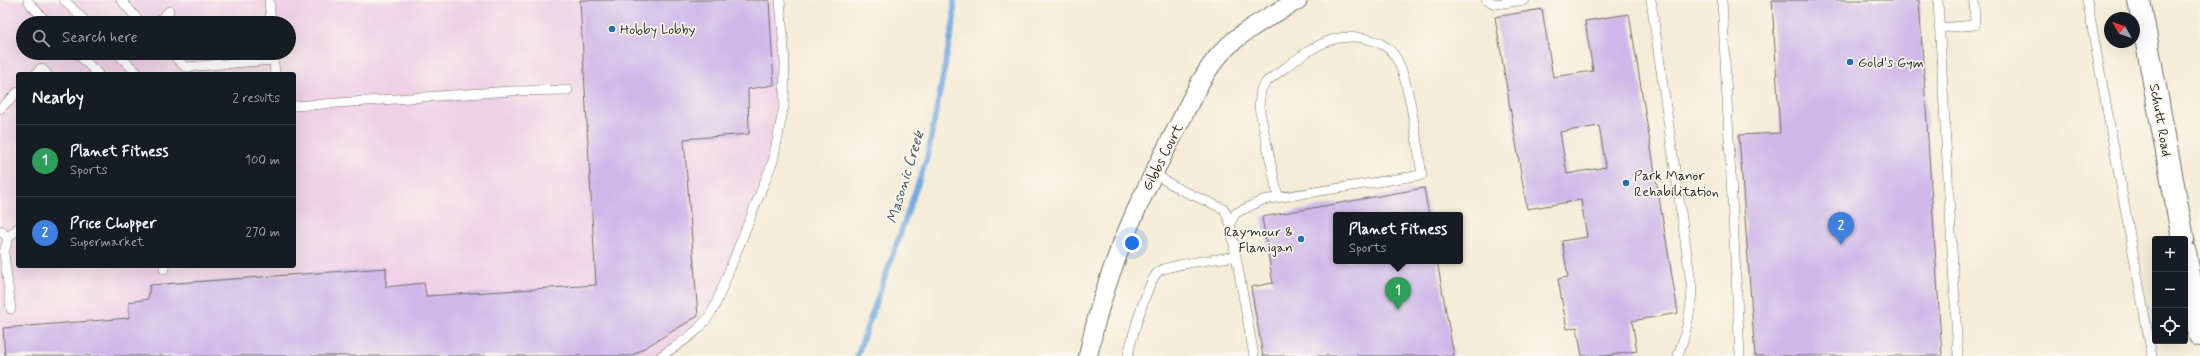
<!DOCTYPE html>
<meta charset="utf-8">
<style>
:root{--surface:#171b24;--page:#242831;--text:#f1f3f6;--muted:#9ea1a6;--line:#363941;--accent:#b45309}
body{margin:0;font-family:Mynerve,sans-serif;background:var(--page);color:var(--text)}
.controls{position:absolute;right:12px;bottom:12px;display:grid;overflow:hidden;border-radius:4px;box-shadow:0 4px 16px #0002}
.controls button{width:36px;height:36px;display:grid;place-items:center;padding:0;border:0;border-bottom:1px solid var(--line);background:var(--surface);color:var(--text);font:20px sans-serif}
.compass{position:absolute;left:2104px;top:12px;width:36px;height:36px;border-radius:50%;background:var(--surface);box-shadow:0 4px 16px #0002;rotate:310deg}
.you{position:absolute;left:1132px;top:243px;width:14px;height:14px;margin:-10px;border:3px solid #fff;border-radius:50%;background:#1a73e8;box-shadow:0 0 0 6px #1a73e833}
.badge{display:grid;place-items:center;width:26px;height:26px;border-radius:50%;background:var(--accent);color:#fff;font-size:13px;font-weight:700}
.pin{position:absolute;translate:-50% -33px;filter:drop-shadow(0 1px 2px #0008)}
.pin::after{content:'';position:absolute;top:21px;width:14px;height:12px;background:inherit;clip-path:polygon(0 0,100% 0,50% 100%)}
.popup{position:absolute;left:1333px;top:212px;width:130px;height:52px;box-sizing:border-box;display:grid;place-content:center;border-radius:4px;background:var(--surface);filter:drop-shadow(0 1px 3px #0005);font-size:13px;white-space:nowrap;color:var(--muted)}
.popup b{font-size:15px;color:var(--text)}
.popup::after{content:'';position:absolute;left:50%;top:100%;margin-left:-8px;border:8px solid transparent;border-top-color:var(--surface)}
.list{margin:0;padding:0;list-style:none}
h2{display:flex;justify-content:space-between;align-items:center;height:52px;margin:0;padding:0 16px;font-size:17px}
h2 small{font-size:13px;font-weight:400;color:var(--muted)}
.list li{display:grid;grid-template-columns:26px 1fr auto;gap:12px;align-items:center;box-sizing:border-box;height:72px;padding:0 16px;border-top:1px solid var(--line)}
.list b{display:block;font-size:15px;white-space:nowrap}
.list p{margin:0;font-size:13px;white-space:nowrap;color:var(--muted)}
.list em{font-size:13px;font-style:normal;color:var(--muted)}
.icon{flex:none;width:22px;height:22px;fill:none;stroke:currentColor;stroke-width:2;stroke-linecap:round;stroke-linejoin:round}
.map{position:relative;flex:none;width:2200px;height:356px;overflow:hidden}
.search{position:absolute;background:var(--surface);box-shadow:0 4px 16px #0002;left:16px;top:16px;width:280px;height:44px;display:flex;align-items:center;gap:10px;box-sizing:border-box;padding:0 14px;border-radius:22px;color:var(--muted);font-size:15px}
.panel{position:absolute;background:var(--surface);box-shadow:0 4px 16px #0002;left:16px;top:72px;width:280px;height:196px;border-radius:4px}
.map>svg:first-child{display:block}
.built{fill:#efd0e6;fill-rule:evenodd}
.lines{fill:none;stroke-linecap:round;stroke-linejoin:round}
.stream{stroke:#75aae2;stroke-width:5.5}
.building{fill:#cfb8e9;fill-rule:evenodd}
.service-casing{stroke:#716f67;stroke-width:10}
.minor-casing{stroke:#716f67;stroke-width:20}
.tertiary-casing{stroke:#716f67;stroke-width:24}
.service{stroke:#fff;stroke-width:9}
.minor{stroke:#fff;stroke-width:18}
.tertiary{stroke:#fff;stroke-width:22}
.poi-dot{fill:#1f6fb2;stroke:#fbf7ec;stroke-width:1.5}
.labels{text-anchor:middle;stroke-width:3.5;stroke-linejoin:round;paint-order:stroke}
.poi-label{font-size:14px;fill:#2b2b2b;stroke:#fbf7ec;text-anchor:start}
.street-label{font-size:14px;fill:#2b2b2b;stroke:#fbf7ec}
.water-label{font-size:15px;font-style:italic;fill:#45576b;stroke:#fbf7ec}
</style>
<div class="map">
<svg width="2200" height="356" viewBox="0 0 2200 356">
<rect width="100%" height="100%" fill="#fbf7ec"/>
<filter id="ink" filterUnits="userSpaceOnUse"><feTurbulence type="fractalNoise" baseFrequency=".025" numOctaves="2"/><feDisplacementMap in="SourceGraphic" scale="8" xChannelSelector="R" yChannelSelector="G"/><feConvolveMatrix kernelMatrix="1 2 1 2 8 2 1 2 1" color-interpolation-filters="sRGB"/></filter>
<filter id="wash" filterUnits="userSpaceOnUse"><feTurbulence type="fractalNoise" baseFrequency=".012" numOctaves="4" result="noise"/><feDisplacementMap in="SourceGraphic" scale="16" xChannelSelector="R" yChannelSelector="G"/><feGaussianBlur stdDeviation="0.9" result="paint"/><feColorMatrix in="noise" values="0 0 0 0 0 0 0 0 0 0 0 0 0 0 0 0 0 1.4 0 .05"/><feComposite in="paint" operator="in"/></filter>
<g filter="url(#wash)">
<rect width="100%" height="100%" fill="#f4ecd7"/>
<!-- built -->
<path class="built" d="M0,0H781L785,62L773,161L706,322L661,356H0ZM23,23H289V53H23ZM18,74H294V266H18Z"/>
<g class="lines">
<!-- stream -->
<path class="stream" d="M857,356L927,158L954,19V0"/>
</g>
<g id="blocks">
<!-- building -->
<path class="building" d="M580,0H769L774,85L748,89L749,134L684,139L698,316L631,356H5L3,328L129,318V302L148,299L150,285L386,268V287L424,283L426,296L596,285Z
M1772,0H1919L1942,356H1755L1739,135L1780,133Z
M1542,9L1553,77L1593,71L1585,21L1629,14L1678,313L1632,321L1637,351L1605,356H1582L1577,327L1567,329L1558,279L1568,277L1562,241L1587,237L1581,200L1527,209L1495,17ZM1599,126L1606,167L1567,174L1560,132Z
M1424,188L1429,215H1336V261H1437L1454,356H1263L1251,287L1273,283L1262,217Z"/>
</g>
</g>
<g filter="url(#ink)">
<use href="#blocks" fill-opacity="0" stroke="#716f67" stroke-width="1"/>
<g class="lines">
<!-- service casing -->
<g class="service-casing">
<path id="service" d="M28,0L31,5L48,23
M64,0L87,23
M121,0L141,23
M269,0L271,23
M1486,0L1496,4L1525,0
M1651,0L1692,290C1691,314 1686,334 1678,356
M1722,0L1740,356
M1938,0L1958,356
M2087,0L2152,356
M157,23L169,11
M1939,28L1975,25L1974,0
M77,53L98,74
M117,53L138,74
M171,53L185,67L273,60
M273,53L275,74
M36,74L41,68L47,74
M294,106L511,91L568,90
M0,109L18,92
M1153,173L1181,190L1224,209L1230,223L1254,356
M1230,223L1236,213L1263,200L1422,175C1417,145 1410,79 1395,56C1382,37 1351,34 1331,40C1308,48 1286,68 1267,81L1261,89L1259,107L1278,197
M0,230L8,238
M164,266V269
M11,309L4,253L8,238L18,228
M661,356C685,340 701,332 715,306L773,161L784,106L785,62L780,0
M1128,356C1131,341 1147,282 1158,272C1167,264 1221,259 1236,256"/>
</g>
<!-- minor casing -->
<g class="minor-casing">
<path id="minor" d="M1088,356C1104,274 1139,199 1178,126C1191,100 1203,72 1223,51C1244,29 1273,15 1298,0"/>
</g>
<!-- tertiary casing -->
<g class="tertiary-casing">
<path id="tertiary" d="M2139,0L2183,239
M2185,252L2200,335"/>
</g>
<!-- service -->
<use href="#service" class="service"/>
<!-- minor -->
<use href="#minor" class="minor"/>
<!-- tertiary -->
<use href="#tertiary" class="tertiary"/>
</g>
</g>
<!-- markers -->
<g class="poi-dot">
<circle cx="612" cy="29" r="4"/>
<circle cx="1850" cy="62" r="4"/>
<circle cx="1626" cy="183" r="4"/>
<circle cx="1301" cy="239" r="4"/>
</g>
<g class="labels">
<!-- poi labels -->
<g class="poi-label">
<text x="620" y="34">Hobby Lobby</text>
<text x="1858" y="67">Gold's Gym</text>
<text x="1634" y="180">Park Manor<tspan x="1634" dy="16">Rehabilitation</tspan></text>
<text x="1293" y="236" text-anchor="end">Raymour &amp;<tspan x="1293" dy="16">Flanigan</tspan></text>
</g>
<!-- street labels -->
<g class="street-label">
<text transform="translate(2161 120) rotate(80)" y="5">Schutt Road</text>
<text transform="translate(1162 157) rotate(-63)" y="5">Gibbs Court</text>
</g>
<!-- water labels -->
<g class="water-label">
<text transform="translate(905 177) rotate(-73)" y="5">Masonic Creek</text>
</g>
</g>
</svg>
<div class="controls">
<button>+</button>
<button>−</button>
<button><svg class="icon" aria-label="locate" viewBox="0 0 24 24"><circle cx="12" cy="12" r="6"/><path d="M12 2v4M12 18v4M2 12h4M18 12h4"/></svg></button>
</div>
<svg class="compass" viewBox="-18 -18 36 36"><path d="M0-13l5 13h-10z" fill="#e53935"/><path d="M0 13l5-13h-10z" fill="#9ea1a6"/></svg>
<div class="you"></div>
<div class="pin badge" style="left:1398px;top:310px;background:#2e9e5b">1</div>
<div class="popup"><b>Planet Fitness</b>Sports</div>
<div class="pin badge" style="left:1841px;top:245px;background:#3f7fe0">2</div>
<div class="search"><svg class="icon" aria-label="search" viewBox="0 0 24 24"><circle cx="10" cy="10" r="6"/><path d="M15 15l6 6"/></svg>Search here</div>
<section class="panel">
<h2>Nearby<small>2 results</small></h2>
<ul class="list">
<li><span class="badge" style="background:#2e9e5b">1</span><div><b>Planet Fitness</b><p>Sports</p></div><em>100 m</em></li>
<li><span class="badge" style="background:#3f7fe0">2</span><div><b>Price Chopper</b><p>Supermarket</p></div><em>270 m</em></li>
</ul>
</section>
</div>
